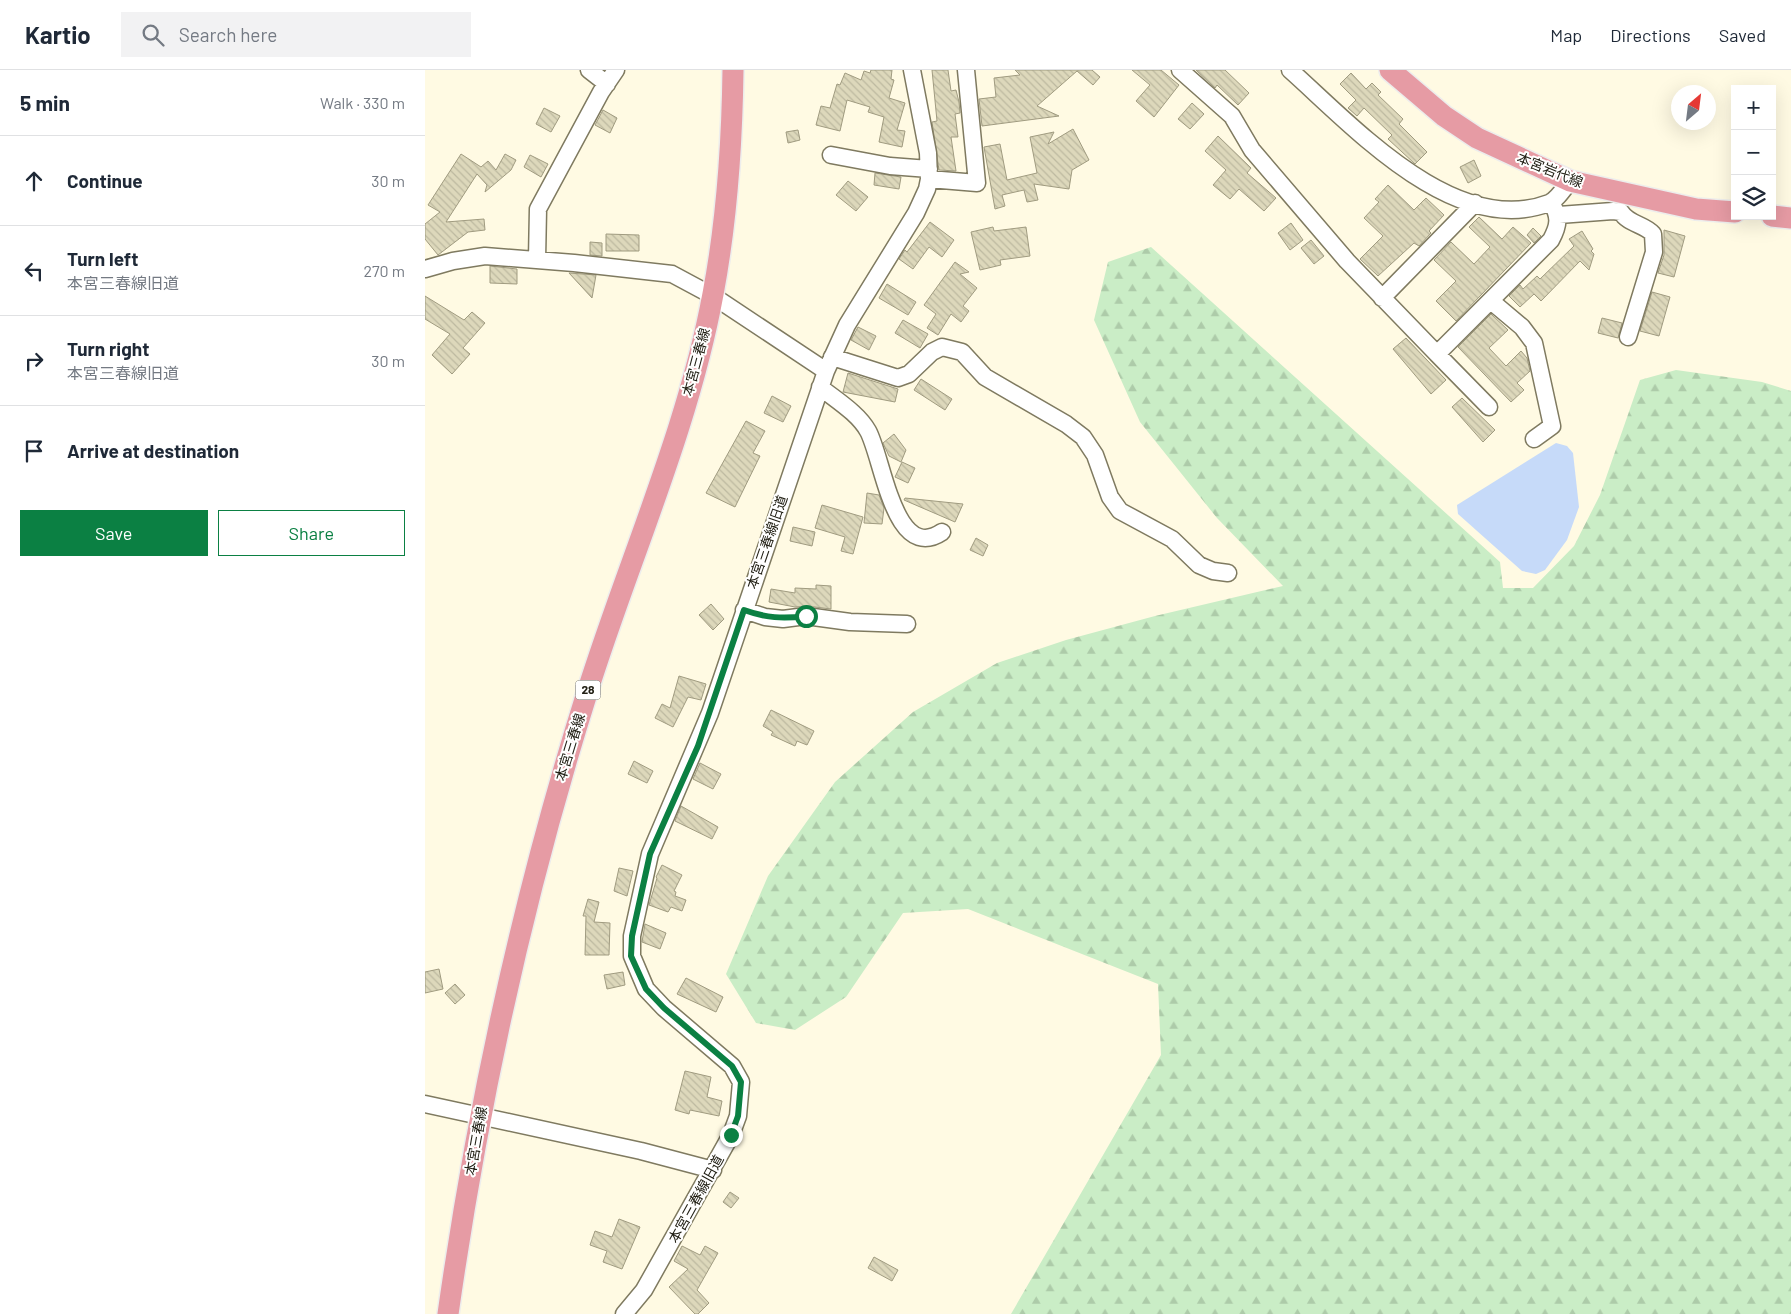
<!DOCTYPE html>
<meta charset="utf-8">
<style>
:root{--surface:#fff;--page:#f2f2f3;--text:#1f2937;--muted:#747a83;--line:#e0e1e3;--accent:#0b8043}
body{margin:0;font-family:Barlow,"Noto Sans JP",sans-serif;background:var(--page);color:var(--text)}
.controls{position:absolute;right:15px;top:15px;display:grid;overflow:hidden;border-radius:0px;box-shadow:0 5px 20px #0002}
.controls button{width:45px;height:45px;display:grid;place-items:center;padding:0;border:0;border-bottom:1px solid var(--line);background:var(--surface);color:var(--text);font:25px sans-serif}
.compass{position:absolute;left:1246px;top:15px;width:45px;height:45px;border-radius:50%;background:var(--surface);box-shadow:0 5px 20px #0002;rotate:28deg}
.stop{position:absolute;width:15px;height:15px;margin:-11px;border:4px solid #0b8043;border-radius:50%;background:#fff}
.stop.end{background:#0b8043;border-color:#fff;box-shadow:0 1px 5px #0008}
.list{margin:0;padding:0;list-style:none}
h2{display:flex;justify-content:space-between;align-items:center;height:65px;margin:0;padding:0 20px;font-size:21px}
h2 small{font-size:16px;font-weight:400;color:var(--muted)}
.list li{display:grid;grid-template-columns:32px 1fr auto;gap:15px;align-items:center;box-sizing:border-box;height:90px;padding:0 20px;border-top:1px solid var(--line)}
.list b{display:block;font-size:19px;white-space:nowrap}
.list p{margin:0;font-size:16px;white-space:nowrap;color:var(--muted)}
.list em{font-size:16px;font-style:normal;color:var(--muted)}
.actions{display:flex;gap:10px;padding:15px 20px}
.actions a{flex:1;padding:11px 0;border:1px solid var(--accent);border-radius:0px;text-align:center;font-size:18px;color:var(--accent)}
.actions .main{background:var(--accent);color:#fff}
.icon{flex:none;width:28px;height:28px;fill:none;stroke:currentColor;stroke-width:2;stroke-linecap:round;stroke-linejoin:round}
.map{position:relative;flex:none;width:1366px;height:1244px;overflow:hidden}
header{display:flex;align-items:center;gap:30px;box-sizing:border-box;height:70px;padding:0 25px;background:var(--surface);border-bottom:1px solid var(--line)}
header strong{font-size:24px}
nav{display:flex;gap:28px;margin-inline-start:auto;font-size:18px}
.search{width:350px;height:45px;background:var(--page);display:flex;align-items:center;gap:12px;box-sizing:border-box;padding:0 18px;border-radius:0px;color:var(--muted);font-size:19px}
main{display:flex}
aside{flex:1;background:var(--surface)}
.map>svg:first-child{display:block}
.forest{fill:url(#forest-firs)}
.water{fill:#c6daf9}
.building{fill:url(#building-back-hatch);stroke:#a09b80}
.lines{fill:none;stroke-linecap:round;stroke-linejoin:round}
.minor-casing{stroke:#7f7a60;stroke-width:19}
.major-casing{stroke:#ededec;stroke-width:24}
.minor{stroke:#fff;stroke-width:16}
.major{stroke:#e69ba4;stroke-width:21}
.route{stroke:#0b8043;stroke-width:6}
.labels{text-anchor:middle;stroke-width:4;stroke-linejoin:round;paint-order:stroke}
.shield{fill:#fff;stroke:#64635b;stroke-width:1}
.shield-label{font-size:12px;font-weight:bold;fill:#222015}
.street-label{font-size:14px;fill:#222015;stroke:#fff}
</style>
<header>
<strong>Kartio</strong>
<div class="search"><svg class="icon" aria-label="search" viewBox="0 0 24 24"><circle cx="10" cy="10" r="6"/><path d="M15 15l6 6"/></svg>Search here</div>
<nav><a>Map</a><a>Directions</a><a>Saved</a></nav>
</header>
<main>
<aside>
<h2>5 min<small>Walk · 330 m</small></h2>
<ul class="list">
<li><svg class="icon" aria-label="ahead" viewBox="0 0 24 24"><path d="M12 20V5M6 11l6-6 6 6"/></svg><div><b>Continue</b></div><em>30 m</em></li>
<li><svg class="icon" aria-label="left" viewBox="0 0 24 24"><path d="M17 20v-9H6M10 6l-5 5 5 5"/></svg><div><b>Turn left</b><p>本宮三春線旧道</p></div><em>270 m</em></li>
<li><svg class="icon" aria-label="right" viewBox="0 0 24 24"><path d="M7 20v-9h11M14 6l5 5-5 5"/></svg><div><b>Turn right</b><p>本宮三春線旧道</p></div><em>30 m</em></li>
<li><svg class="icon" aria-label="arrive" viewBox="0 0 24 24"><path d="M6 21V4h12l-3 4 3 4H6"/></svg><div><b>Arrive at destination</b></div></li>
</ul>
<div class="actions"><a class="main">Save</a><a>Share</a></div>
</aside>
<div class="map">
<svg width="1366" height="1244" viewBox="0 0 1366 1244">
<defs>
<pattern id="forest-firs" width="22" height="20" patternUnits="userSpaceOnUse" patternTransform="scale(1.25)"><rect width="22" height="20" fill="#caedc6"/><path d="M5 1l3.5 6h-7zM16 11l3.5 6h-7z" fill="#adcba9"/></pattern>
<pattern id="building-back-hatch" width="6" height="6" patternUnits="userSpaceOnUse" patternTransform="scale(1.25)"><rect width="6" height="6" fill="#ddd8bb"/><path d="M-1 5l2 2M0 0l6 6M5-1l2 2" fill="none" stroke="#bdb9a0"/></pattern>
</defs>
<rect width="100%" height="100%" fill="#fffae3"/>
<!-- forest -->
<path class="forest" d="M726,177L1075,492L1078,518H1108L1149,476L1175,425L1215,310L1251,300L1337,312L1366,321V1244H586L736,985L733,914L543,839L478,843L421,927L370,960L331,953L301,904L343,806L410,712L488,642L572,593L641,570L730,546L858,516L792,448L715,352L669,250L683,192Z"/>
<!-- water -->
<path class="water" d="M1131,373L1142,376L1148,383L1154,437L1142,470L1120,500L1111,504L1097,501L1033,444L1032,435Z"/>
<!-- building -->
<path class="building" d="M446,0H467L466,9L469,10L464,28L480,33L472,60L480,61L477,77L454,72L459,47L443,42L445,37L422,30L415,61L391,55L396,36L405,38L412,14L415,15L420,3L436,10L439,1L445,3Z
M507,0H523L526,21L531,20L534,32L535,43L530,44L533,67H526L531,101L514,100L507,52L512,51Z
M590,0H667L675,7L668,15L652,1L612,36L634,46L557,56L554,29L571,27L569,8L595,5Z
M707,0H736L754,15L729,47L711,31L725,15Z
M771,0H800L824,23L813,35L792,15L790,18Z
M926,3L941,19L947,13L956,22L953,25L978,49L974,54L1002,82L990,94L963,69L967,65L939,38L932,46L923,38L931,30L915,14Z
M767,33L779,44L765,59L753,49Z
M119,38L135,46L126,62L111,54Z
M178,40L192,48L185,63L170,55Z
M648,59L664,90L647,100L644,119L609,114L613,130L602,132L599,120L577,125L580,136L570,139L559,77L575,74L582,110L612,103L605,67L629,62L623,74Z
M373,60L375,70L363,73L361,62Z
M793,66L826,98L822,103L851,128L839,141L814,119L805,129L788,115L801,100L780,81Z
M36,84L56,97L63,91L71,100L80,84L91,90L86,100L60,122L62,115L52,104L21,152L59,149L60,160L43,162L13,185L0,169V154L15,142L3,135Z
M105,85L123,94L116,107L99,97Z
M1049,90L1056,106L1043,113L1035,97Z
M450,103L476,107L474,119L449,115Z
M423,111L443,127L431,141L411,125Z
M963,115L989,140L1001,128L1019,145L1004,161L1006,163L994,176L989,173L953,206L935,189L958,166L939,148L954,132L950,129Z
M1054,147L1077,169L1088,157L1106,173L1031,251L1011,231L1031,211L1009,190L1026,172L1049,194L1065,177L1044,157Z
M505,152L529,170L517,187L504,177L488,199L474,189L480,180L482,182Z
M866,153L878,170L865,180L853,163Z
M568,157L569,161L601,157L605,186L575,190L576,195L555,200L546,162Z
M1108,158L1116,166L1109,173L1102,165Z
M1239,160L1260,166L1249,207L1233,203L1239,185Z
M1157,161L1168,179L1166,181L1169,184L1164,200L1155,191L1116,231L1109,224L1095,237L1084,226L1095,215L1098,219L1112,206L1115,209L1149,176L1144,169Z
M181,164L214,165V181H181Z
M886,170L899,186L889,194L876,178Z
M165,172L177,173V186L165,185Z
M530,192L544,202L535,204L552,218L538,236L544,241L536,252L526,244L513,265L502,258L511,244L499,235Z
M65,196L92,199V214L65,213Z
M144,203L171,205L167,228Z
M462,214L491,232L483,245L454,228Z
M1227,222L1245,227L1234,266L1215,261Z
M0,226L39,250L47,242L60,253L38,278L45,284L27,304L7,285L25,264L0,249Z
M1066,244L1083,260L1064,278L1081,296L1096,281L1102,288L1105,301L1092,313L1099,320L1086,332L1033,277Z
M1177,248L1197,253L1193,268L1173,263Z
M478,250L503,264L495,278L470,263Z
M433,257L451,266L444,280L426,270Z
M981,268L1021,310L1006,324L968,279Z
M423,303L473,319L470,332L418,322Z
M496,309L527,329L520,340L489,320Z
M347,326L366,336L358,352L339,343Z
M1037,328L1070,360L1058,372L1027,337Z
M321,351L340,361L328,383L335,386L310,437L281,423Z
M469,364L481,380L476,392L464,386L458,373Z
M477,392L490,398L483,413L470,407Z
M442,423L454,425L459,438L457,454L439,453Z
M480,428L538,434L530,452L479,430Z
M397,435L438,447L428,484L416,481L420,467L390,458Z
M368,457L390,462L387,476L365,471Z
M551,468L563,475L558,486L545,480Z
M391,515L406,516V539L382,536L370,537L344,532L346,519L370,523V518L391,519Z
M286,534L299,549L288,560L274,545Z
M254,606L281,614L276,630L263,627L248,657L230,648L237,634L245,638Z
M346,640L389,661L382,675L372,671L370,676L346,665L348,662L338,656Z
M209,691L228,701L222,713L203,704Z
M275,693L296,704L288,719L268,709Z
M256,736L293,757L287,769L250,751Z
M237,795L257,805L249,821L251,822L250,826L261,830L257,841L246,837L243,842L224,835L232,808L231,807Z
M194,798L208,801L202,826L189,821Z
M163,829L174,832L169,852L185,853L184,885H160L161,846H158Z
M220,854L241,863L235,879L217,872Z
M14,899L18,919L0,923V902Z
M198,902L200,915L182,919L179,905Z
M261,908L298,927L291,942L252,924Z
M30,914L40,925L30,934L20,923Z
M260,1001L286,1007L282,1027L297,1031L294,1046L265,1040L264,1044L250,1040Z
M305,1122L314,1128L306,1138L298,1132Z
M194,1149L215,1157L197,1199L178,1192L182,1181L165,1175L170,1161L187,1167Z
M257,1176L275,1185L280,1176L293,1183L272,1220L284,1233L273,1244H270L244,1217L263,1199L249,1191Z
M449,1187L473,1200L467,1211L443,1198Z"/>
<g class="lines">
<!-- minor casing -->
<g class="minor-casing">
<path id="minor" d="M164,0L182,14
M755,0L807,46L827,80L922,191L1012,284L1126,170C1134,155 1135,147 1126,132
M865,0C928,56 1030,169 1124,133C1132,130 1140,117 1145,111
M406,85L465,96L504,99
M504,109L552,113L541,0
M1134,145L1188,141L1196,142C1203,154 1219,154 1228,164L1229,182L1203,267
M112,190L113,139L176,22L191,0
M0,199L28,191L60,186L149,193L247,204L288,226L401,301
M957,228L1050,133
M1066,231L1097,257L1109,273L1127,356L1109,369
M1012,284L1064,337
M407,287L473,308L484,304L507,282L517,277L537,282L560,307L641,354L658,367L670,385L685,427L695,441L747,469L774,495L788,501L803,503
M395,317C411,330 433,343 443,361C458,388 469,494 517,462
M319,540L340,547L358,549L381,546L425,552L482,554
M0,1034L216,1081L288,1100
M199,1244L219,1220L306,1065L313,1046L316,1012L307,996L239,938L221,919L207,886V866L225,784L285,643L401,301L422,255L491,143L502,119L504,109L503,83L487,0"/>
</g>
<!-- major casing -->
<g class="major-casing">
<path id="major" d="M965,0L1019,46L1052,68L1145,111L1271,139L1310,142
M1347,146L1366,148
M23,1244C53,1033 98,826 162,623C203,492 263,360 288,224C302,150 307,75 308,0"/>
</g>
<!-- minor -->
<use href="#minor" class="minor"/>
<!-- major -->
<use href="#major" class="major"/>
</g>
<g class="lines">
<!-- route -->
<path class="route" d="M306,1065L313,1046L316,1012L307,996L239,938L221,919L206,886L207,866L225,784L273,676L319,540C341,548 358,549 381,546"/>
</g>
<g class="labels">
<!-- shield labels -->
<rect class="shield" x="150.5" y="610.5" width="25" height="19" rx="4"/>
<g class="shield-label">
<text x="163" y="624">28</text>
</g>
<!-- street labels -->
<g class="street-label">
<text transform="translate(1125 100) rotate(22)" y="5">本宮岩代線</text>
<text transform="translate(271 292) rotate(-75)" y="5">本宮三春線</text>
<text transform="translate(342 472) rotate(-71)" y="5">本宮三春線旧道</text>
<text transform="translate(145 677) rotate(-73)" y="5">本宮三春線</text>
<text transform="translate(51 1071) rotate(-80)" y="5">本宮三春線</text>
<text transform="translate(271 1129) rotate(-61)" y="5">本宮三春線旧道</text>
</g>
</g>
</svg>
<div class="controls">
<button>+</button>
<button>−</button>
<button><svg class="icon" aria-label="layers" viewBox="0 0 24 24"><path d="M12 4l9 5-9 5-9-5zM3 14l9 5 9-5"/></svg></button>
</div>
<svg class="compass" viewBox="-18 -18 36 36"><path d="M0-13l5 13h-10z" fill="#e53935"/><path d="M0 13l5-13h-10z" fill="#747a83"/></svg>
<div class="stop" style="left:381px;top:546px"></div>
<div class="stop end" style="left:306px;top:1065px"></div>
</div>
</main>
